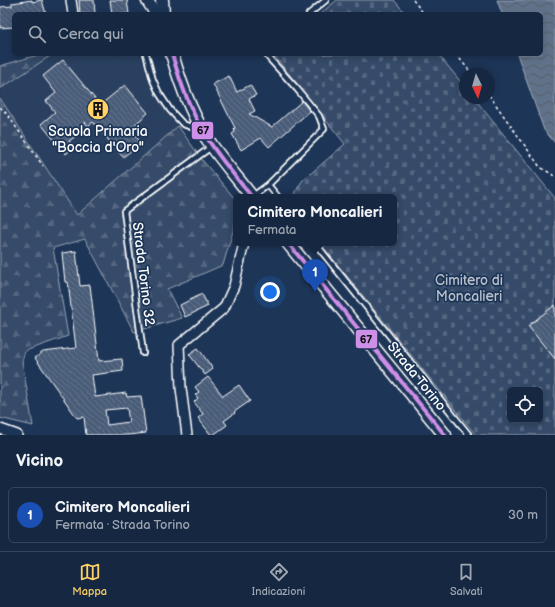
<!DOCTYPE html>
<html lang="it">
<meta charset="utf-8">
<style>
:root{--surface:#162841;--page:#1f3048;--text:#f1f3f6;--muted:#9ea6b1;--line:#35445a;--accent:#ffd166}
body{margin:0;font-family:"Balsamiq Sans",sans-serif;background:var(--page);color:var(--text)}
.controls{position:absolute;right:12px;bottom:12px;display:grid;overflow:hidden;border-radius:6px;box-shadow:0 2px 6px #0003}
.controls button{width:36px;height:36px;display:grid;place-items:center;padding:0;border:0;border-bottom:1px solid var(--line);background:var(--surface);color:var(--text);font:20px sans-serif}
.compass{position:absolute;left:459px;top:68px;width:36px;height:36px;border-radius:50%;background:var(--surface);box-shadow:0 2px 6px #0003;rotate:175deg}
.you{position:absolute;left:270px;top:292px;width:14px;height:14px;margin:-10px;border:3px solid #fff;border-radius:50%;background:#1a73e8;box-shadow:0 0 0 6px #1a73e833}
.badge{display:grid;place-items:center;width:26px;height:26px;border-radius:50%;background:var(--accent);color:#fff;font-size:13px;font-weight:700}
.pin{position:absolute;translate:-50% -33px;filter:drop-shadow(0 1px 2px #0008)}
.pin::after{content:'';position:absolute;top:21px;width:14px;height:12px;background:inherit;clip-path:polygon(0 0,100% 0,50% 100%)}
.popup{position:absolute;left:233px;top:194px;width:164px;height:52px;box-sizing:border-box;display:grid;place-content:center;border-radius:6px;background:var(--surface);filter:drop-shadow(0 1px 3px #0005);font-size:13px;white-space:nowrap;color:var(--muted)}
.popup b{font-size:15px;color:var(--text)}
.popup::after{content:'';position:absolute;left:50%;top:100%;margin-left:-8px;border:8px solid transparent;border-top-color:var(--surface)}
.list{margin:0;padding:0;list-style:none}
h2{display:flex;justify-content:space-between;align-items:center;height:52px;margin:0;padding:0 16px;font-size:17px}
h2 small{font-size:13px;font-weight:400;color:var(--muted)}
.list li{display:grid;grid-template-columns:26px 1fr auto;gap:12px;align-items:center;box-sizing:border-box;height:56px;margin:0 8px 8px;padding:0 8px;border:1px solid var(--line);border-radius:6px}
.list b{display:block;font-size:15px;white-space:nowrap}
.list p{margin:0;font-size:13px;white-space:nowrap;color:var(--muted)}
.list em{font-size:13px;font-style:normal;color:var(--muted)}
.icon{flex:none;width:22px;height:22px;fill:none;stroke:currentColor;stroke-width:2;stroke-linecap:round;stroke-linejoin:round}
.map{position:relative;flex:none;width:555px;height:435px;overflow:hidden}
.search{position:absolute;background:var(--surface);box-shadow:0 2px 6px #0003;left:12px;right:12px;top:12px;height:44px;display:flex;align-items:center;gap:10px;box-sizing:border-box;padding:0 14px;border-radius:6px;color:var(--muted);font-size:15px}
.sheet{height:116px;background:var(--surface)}
nav{display:flex;justify-content:space-around;align-items:center;box-sizing:border-box;height:56px;border-top:1px solid var(--line);background:var(--surface);font-size:11px;color:var(--muted)}
nav a{display:grid;justify-items:center;gap:2px}
nav .on{color:var(--accent)}
.map>svg:first-child{display:block}
.built{fill:#2a4161}
.forest{fill:url(#forest-firs);stroke:#9aa5b4}
.cemetery{fill:url(#cemetery-stones);stroke:#9aa5b4;fill-rule:evenodd}
.water{fill:url(#water-waves);stroke:#a0aab8}
.building{fill:url(#building-back-hatch);stroke:#fff;fill-rule:evenodd}
.lines{fill:none;stroke-linecap:round;stroke-linejoin:round}
.service-casing{stroke:#fff;stroke-width:8}
.minor-casing{stroke:#fff;stroke-width:12}
.tertiary-casing{stroke:#fff;stroke-width:14}
.secondary-casing{stroke:#fff;stroke-width:15}
.path{stroke:#fff;stroke-width:1.5;stroke-dasharray:3 3;stroke-linecap:butt}
.service{stroke:#1d3557;stroke-width:4.5}
.minor{stroke:#1d3557;stroke-width:9}
.tertiary{stroke:#1d3557;stroke-width:11}
.secondary{stroke:#1d3557;stroke-width:12}
.bus-1-casing{stroke:#1d3557;stroke-width:7}
.bus-1{stroke:#ce8fe9;stroke-width:4}
.labels{text-anchor:middle;stroke-width:3.5;stroke-linejoin:round;paint-order:stroke}
.poi-label{font-size:14px;fill:#fff;stroke:#1d3557}
.street-label{font-size:14px;fill:#fff;stroke:#1d3557}
.park-label{font-size:14px;fill:#b9c0ca;stroke:#1d3557}
.line-badge{stroke:#1d3557;stroke-width:1.5}
.pale-badge-label{font-size:11px;text-anchor:middle;font-weight:bold;fill:#111}
</style>
<div class="map">
<svg width="555" height="435" viewBox="0 0 555 435">
<defs>
<pattern id="forest-firs" width="22" height="20" patternUnits="userSpaceOnUse"><rect width="22" height="20" fill="#364b69"/><path d="M5 1l3.5 6h-7zM16 11l3.5 6h-7z" fill="#546680"/></pattern>
<pattern id="cemetery-stones" width="16" height="16" patternUnits="userSpaceOnUse"><rect width="16" height="16" fill="#364b69"/><path d="M2 7V4a2 2 0 0 1 4 0v3zM10 15v-3a2 2 0 0 1 4 0v3z" fill="#546680"/></pattern>
<pattern id="water-waves" width="16" height="10" patternUnits="userSpaceOnUse"><rect width="16" height="10" fill="#617289"/><path d="M0 5q4-4 8 0t8 0" fill="none" stroke="#555d67"/></pattern>
<pattern id="building-back-hatch" width="6" height="6" patternUnits="userSpaceOnUse"><rect width="6" height="6" fill="#4a5d79"/><path d="M-1 5l2 2M0 0l6 6M5-1l2 2" fill="none" stroke="#65758d"/></pattern>
</defs>
<rect width="100%" height="100%" fill="#1d3557"/>
<filter id="ink" filterUnits="userSpaceOnUse"><feTurbulence type="fractalNoise" baseFrequency=".025" numOctaves="2"/><feDisplacementMap in="SourceGraphic" scale="8" xChannelSelector="R" yChannelSelector="G"/><feConvolveMatrix kernelMatrix="1 2 1 2 8 2 1 2 1" color-interpolation-filters="sRGB"/></filter>
<g filter="url(#ink)">
<!-- built -->
<path class="built" d="M53,54H140L148,79L162,102L178,126L142,160L77,215L0,98V89Z"/>
<!-- forest -->
<path class="forest" d="M41,54H53L0,89V66Z
M0,98L77,215L178,126L203,161L236,200V221L223,265L167,289L182,318L134,332L85,239L53,248L68,336L25,351L22,361L33,426L0,418Z"/>
<!-- cemetery -->
<path class="cemetery" d="M337,0H394L406,14H320Z
M273,54H438L465,87V98H474L555,198V435H476L320,243H394V197H295L296,191L302,181L345,144ZM510,390H540V420H510Z"/>
<!-- water -->
<path class="water" d="M497,0H555V143L544,130L517,54H541V14H502Z"/>
<!-- building -->
<path class="building" d="M32,0V2L42,0L46,14H14V27L0,28V7L12,6V3Z
M79,0H94L95,14H80Z
M110,0H127L129,14H112Z
M63,60L100,105L125,85L148,113L130,129L141,143L123,157L93,122L88,126L85,122L73,132L76,136L69,141L74,147L66,154L41,124L55,112L46,101L56,93L43,76Z
M229,76L237,92L250,85L256,95L249,99L255,111L249,114L272,127L302,101L310,111L269,147L261,138L241,150L232,134L235,132L234,129L235,128L213,84Z
M76,251L80,286L90,285L99,361L122,359L123,371L92,375L95,397L126,393L127,397L141,396L146,433L128,435H86L84,417L77,418L35,358L43,352L76,348L68,282H65L62,253ZM127,408L129,422L107,425L105,410Z
M202,294L208,306L185,317L180,305Z
M555,305V359L528,326Z
M198,348L213,369L205,375L189,354Z
M208,377L223,396L239,385L250,401L234,412L235,413L224,421L227,425L213,435H211L198,418L203,414L194,402L198,398L195,395L199,392L195,387Z"/>
<g class="lines">
<!-- service casing -->
<g class="service-casing">
<path id="service" d="M309,14L326,0
M146,54L153,80L159,93L170,110L183,124L199,130
M268,185L324,129L319,116L297,89L268,57L269,54
M252,197L268,185L278,197
M315,243L469,435
M143,353L124,211L211,147"/>
</g>
<!-- minor casing -->
<g class="minor-casing">
<path id="minor" d="M71,0L73,14
M0,429L17,435
M187,435L181,388L179,345L224,308L234,286L244,243"/>
</g>
<!-- tertiary casing -->
<g class="tertiary-casing">
<path id="tertiary" d="M147,0L154,11L158,14"/>
</g>
<!-- secondary casing -->
<g class="secondary-casing">
<path id="secondary" d="M162,0L163,14
M172,54C181,86 193,119 212,146C225,164 239,180 252,197
M288,243L445,435"/>
</g>
<!-- path -->
<path class="path" d="M413,0L424,14
M456,54L472,74
M489,95L540,167L555,176
M0,107L7,114L43,166"/>
<!-- service -->
<use href="#service" class="service"/>
<!-- minor -->
<use href="#minor" class="minor"/>
<!-- tertiary -->
<use href="#tertiary" class="tertiary"/>
<!-- secondary -->
<use href="#secondary" class="secondary"/>
<!-- bus-1 casing -->
<g class="bus-1-casing">
<path id="bus-1" d="M172,54C180,82 190,111 206,136C219,158 236,177 252,197
M288,243L445,435"/>
</g>
<!-- bus-1 -->
<use href="#bus-1" class="bus-1"/>
</g>
</g>
<!-- icons -->
<defs>
<g id="building-disc" transform="scale(1.15)"><circle r="9.5" fill="#ffd166" stroke="#1d3557"/><path d="M-4-6H4V6H1V3H-1V6H-4ZM-2.5-4.3h1.7v1.8h-1.7ZM.8-4.3h1.7v1.8H.8ZM-2.5-1h1.7V.8h-1.7ZM.8-1h1.7V.8H.8Z" fill="#111"/></g>
</defs>
<g fill-rule="evenodd">
<use href="#building-disc" x="98" y="109"/>
</g>
<g class="labels">
<!-- poi labels -->
<g class="poi-label">
<text x="98" y="136">Scuola Primaria<tspan x="98" dy="16">"Boccia d'Oro"</tspan></text>
</g>
<!-- street labels -->
<g class="street-label">
<text transform="translate(144 274) rotate(83)" y="5">Strada Torino 32</text>
<text transform="translate(417 376) rotate(51)" y="5">Strada Torino</text>
</g>
<!-- park labels -->
<g class="park-label">
<text x="469" y="285">Cimitero di<tspan x="469" dy="16">Moncalieri</tspan></text>
</g>
</g>
<g class="line-badge">
<rect x="191" y="121" width="23" height="19" rx="4" fill="#ce8fe9"/>
<rect x="355" y="329" width="23" height="20" rx="4" fill="#ce8fe9"/>
</g>
<g class="pale-badge-label">
<text x="203" y="134">67</text>
<text x="366" y="343">67</text>
</g>
</svg>
<div class="controls">
<button><svg class="icon" aria-label="locate" viewBox="0 0 24 24"><circle cx="12" cy="12" r="6"/><path d="M12 2v4M12 18v4M2 12h4M18 12h4"/></svg></button>
</div>
<svg class="compass" viewBox="-18 -18 36 36"><path d="M0-13l5 13h-10z" fill="#e53935"/><path d="M0 13l5-13h-10z" fill="#9ea6b1"/></svg>
<div class="you"></div>
<div class="pin badge" style="left:315px;top:292px;background:#1a4fb4">1</div>
<div class="popup"><b>Cimitero Moncalieri</b>Fermata</div>
<div class="search"><svg class="icon" aria-label="search" viewBox="0 0 24 24"><circle cx="10" cy="10" r="6"/><path d="M15 15l6 6"/></svg>Cerca qui</div>
</div>
<section class="sheet">
<h2>Vicino<small></small></h2>
<ul class="list">
<li><span class="badge" style="background:#1a4fb4">1</span><div><b>Cimitero Moncalieri</b><p>Fermata · Strada Torino</p></div><em>30 m</em></li>
</ul>
</section>
<nav>
<a class="on"><svg class="icon" aria-label="map" viewBox="0 0 24 24"><path d="M3 6l6-2 6 2 6-2v14l-6 2-6-2-6 2zM9 4v14M15 6v14"/></svg>Mappa</a>
<a><svg class="icon" aria-label="directions" viewBox="0 0 24 24"><path d="M12 3l9 9-9 9-9-9zM9 14v-3h6M13 9l2 2-2 2"/></svg>Indicazioni</a>
<a><svg class="icon" aria-label="saved" viewBox="0 0 24 24"><path d="M7 4h10v16l-5-4-5 4z"/></svg>Salvati</a>
</nav>
